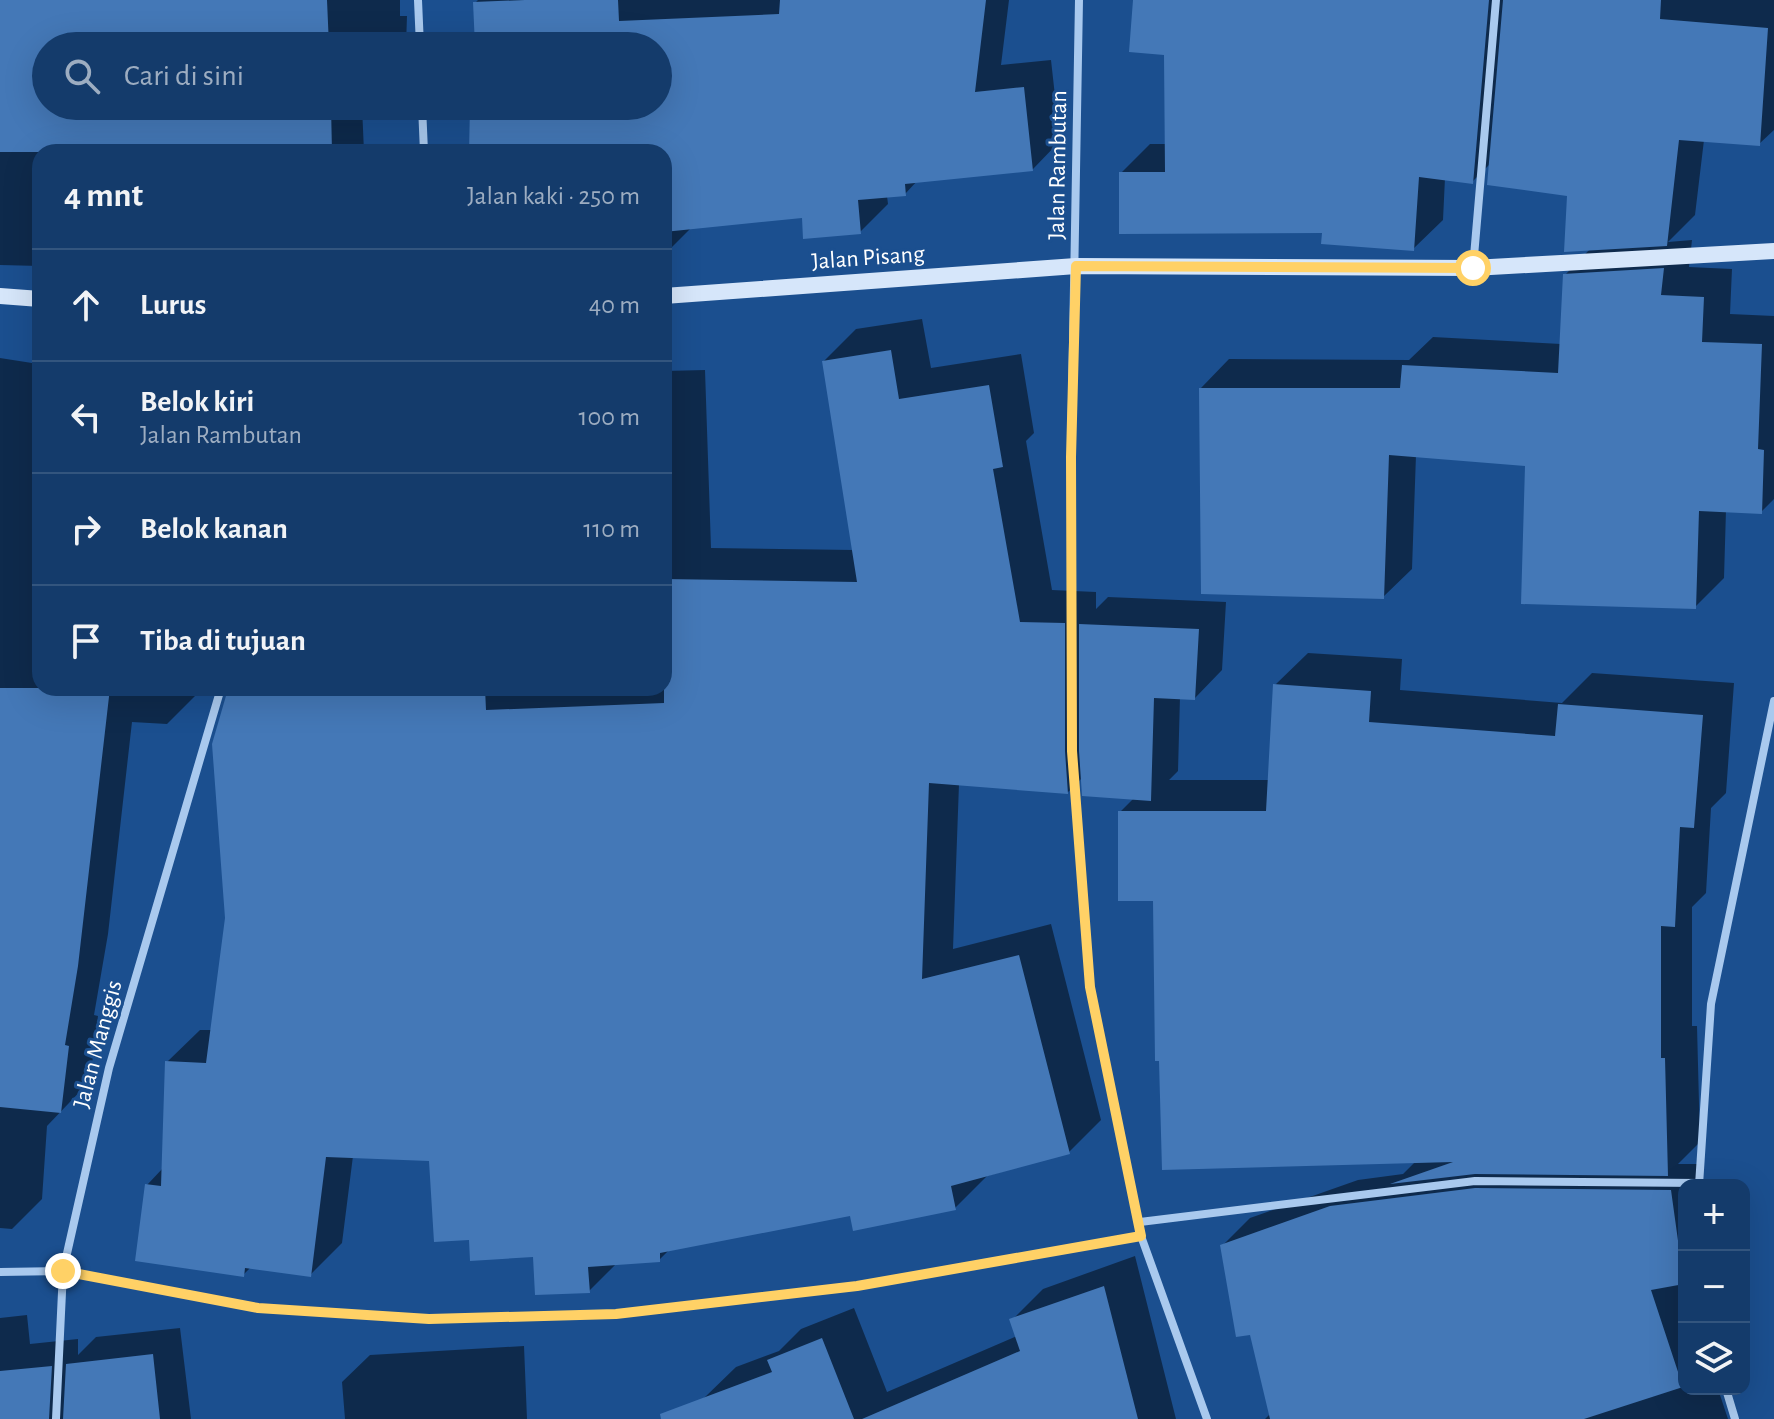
<!DOCTYPE html>
<html lang="id">
<meta charset="utf-8">
<style>
:root{--surface:#143b6b;--page:#214673;--text:#f1f3f6;--muted:#9dadc1;--line:#33557e}
body{margin:0;font-family:"Alegreya Sans",sans-serif;background:var(--page);color:var(--text)}
.controls{position:absolute;right:24px;bottom:24px;display:grid;overflow:hidden;border-radius:16px;box-shadow:0 8px 32px #0002}
.controls button{width:72px;height:72px;display:grid;place-items:center;padding:0;border:0;border-bottom:2px solid var(--line);background:var(--surface);color:var(--text);font:40px sans-serif}
.stop{position:absolute;width:24px;height:24px;margin:-18px;border:6px solid #ffd166;border-radius:50%;background:#fff}
.stop.end{background:#ffd166;border-color:#fff;box-shadow:0 2px 8px #0008}
.list{margin:0;padding:0;list-style:none}
h2{display:flex;justify-content:space-between;align-items:center;height:104px;margin:0;padding:0 32px;font-size:34px}
h2 small{font-size:26px;font-weight:400;color:var(--muted)}
.list li{display:grid;grid-template-columns:52px 1fr auto;gap:24px;align-items:center;box-sizing:border-box;height:112px;padding:0 32px;border-top:2px solid var(--line)}
.list b{display:block;font-size:30px;white-space:nowrap}
.list p{margin:0;font-size:26px;white-space:nowrap;color:var(--muted)}
.list em{font-size:26px;font-style:normal;color:var(--muted)}
.icon{flex:none;width:44px;height:44px;fill:none;stroke:currentColor;stroke-width:2;stroke-linecap:round;stroke-linejoin:round}
.map{position:relative;flex:none;width:1774px;height:1419px;overflow:hidden}
.search{position:absolute;background:var(--surface);box-shadow:0 8px 32px #0002;left:32px;top:32px;width:640px;height:88px;display:flex;align-items:center;gap:20px;box-sizing:border-box;padding:0 28px;border-radius:44px;color:var(--muted);font-size:30px}
.panel{position:absolute;background:var(--surface);box-shadow:0 8px 32px #0002;left:32px;top:144px;width:640px;height:552px;border-radius:24px}
.map>svg:first-child{display:block}
.shadow{fill:#0007}
.building{fill:#4478b7}
.lines{fill:none;stroke-linecap:round;stroke-linejoin:round}
.street{stroke:#a9c9ee;stroke-width:8}
.secondary{stroke:#d6e6fa;stroke-width:16}
.route{stroke:#ffd166;stroke-width:10}
.labels{text-anchor:middle;stroke-width:6;stroke-linejoin:round;paint-order:stroke}
.street-label{font-size:24px;fill:#fff;stroke:#1b4f8f}
</style>
<div class="map">
<svg width="1774" height="1419" viewBox="0 0 1774 1419">
<rect width="100%" height="100%" fill="#1b4f8f"/>
<!-- shadow -->
<path class="shadow" d="M0,0H400V16H407L406,46H46V106H362L364,152H40V266L0,265Z
M478,0H1009L1001,65L1051,60L1060,141L1033,169L918,180L905,194L887,196L888,204L860,232L804,216L691,228L669,250H664V152H471L481,106H658V46H477L475,3Z
M1135,0H1774V130L1759,144L1704,140L1695,215L1668,242L1692,240L1689,267L1732,269L1730,314L1774,316V499L1761,512L1726,510L1724,578L1695,607L1527,464L1416,455L1412,569L1383,597L1201,388L1229,359L1409,360L1433,337L1561,344L1565,275L1591,248L1569,194L1491,163L1472,182L1445,178L1443,220L1413,249L1324,231L1121,173L1150,144H1167L1166,53Z
M922,319L931,368L1021,354L1034,433L1026,441L1052,590L1096,592V609L1108,597L1226,602L1222,670L1195,698L1180,697L1178,771L1169,780H1270L1275,685L1308,653L1402,659L1400,690L1562,703L1592,673L1734,683L1726,793L1711,808L1706,893L1692,907V1026H1697L1700,1142L1678,1164H1697L1700,1185H1684V1389H1718L1728,1419H1265L1270,1414L1252,1333L1223,1245L1250,1218L1358,1180L1403,1174L1416,1161L1154,899L1120,812L1134,798L1083,777L1068,792L959,784L953,949L1051,924L1101,1120L1069,1152L987,1176L955,1208L851,1214L671,1248L659,1260L617,1263L589,1291L535,1255L471,1238L431,1159L353,1156L342,1243L310,1275L251,1267L243,1275L147,1185L163,1168L167,1062L200,1030H212L227,918L230,690L232,688H664V371L705,370L711,548L854,550L824,361L856,329Z
M40,355V688H199L197,694L167,724L132,722L108,934L94,1015L98,1016L90,1081L47,1126L42,1199L12,1229L0,1228V358L32,363Z
M1135,1256L1176,1419H712L704,1398L736,1367L779,1351L801,1329L854,1308L887,1392L1017,1336L1012,1320L1043,1289Z
M27,1315L30,1344L78,1339V1355L96,1337L180,1328L191,1419H0V1318Z
M524,1346L527,1419H345L342,1382L370,1355Z"/>
<!-- building -->
<path class="building" d="M0,0H327L329,46H46V106H331L332,152H0Z
M525,0H618L619,21L779,14L780,0H986L975,92L1024,87L1033,171L905,184L906,196L858,200L861,234L803,239L802,218L664,232V152H469L470,106H658V46H475L473,2Z
M1133,0H1489L1473,184L1419,177L1414,251L1321,244L1322,233L1119,234V172H1165L1164,55L1129,52Z
M1503,0H1661L1660,19L1768,28L1760,146L1679,140L1667,246L1564,252L1567,196L1487,185Z
M1664,268L1661,295L1704,297L1702,342L1762,344L1758,449L1764,450L1762,514L1699,511L1696,609L1521,604L1525,466L1389,455L1384,599L1201,594L1199,388H1400L1402,365L1558,373L1563,274Z
M891,350L899,399L989,385L1003,467L993,469L1020,622L1065,623V751L1068,794L929,783L922,979L1019,955L1070,1154L951,1186L956,1210L853,1231L850,1216L660,1253V1262L588,1267L590,1293L535,1295L533,1257L470,1261L469,1240L434,1242L429,1161L326,1157L311,1277L245,1268L244,1277L135,1261L145,1184L161,1186L165,1061L206,1063L225,918L212,744L228,689L485,688L486,710L664,703V579L857,582L822,361Z
M1079,624L1199,629L1195,700L1154,698L1151,801L1082,796L1079,751Z
M1273,684L1371,691L1369,722L1555,736L1558,704L1703,715L1694,828L1680,827L1675,927L1661,926V1058H1665L1668,1176L1475,1174L1390,1184L1453,1162L1162,1170L1159,1061H1155L1153,901H1118V811H1266Z
M0,688H110L78,966L65,1045L69,1046L61,1113L0,1107Z
M1475,1188L1671,1190L1684,1284L1651,1290L1683,1387L1584,1419H1270L1250,1335L1236,1337L1220,1245L1330,1206Z
M1104,1286L1138,1419H862L1020,1351L1009,1319Z
M822,1338L854,1419H661L660,1414L772,1372L767,1360Z
M153,1354L160,1419H63L66,1364Z
M52,1366L49,1419H0V1371Z"/>
<g class="lines">
<!-- street -->
<path class="street" d="M418,0L420,46
M1079,0L1071,457L1072,751L1090,987L1141,1236L1207,1419
M422,106L424,152
M1473,268L1496,0
M1699,1185L1711,1004L1774,701
M1140,1222L1475,1181L1699,1183
M0,1272L63,1271L258,1308L429,1319L616,1314L857,1286L1141,1236
M1726,1389L1735,1419
M56,1419L63,1271L109,1068L221,688"/>
<!-- secondary -->
<path class="secondary" d="M0,296L40,299
M664,296L1076,266L1473,268L1774,251"/>
</g>
<g class="lines">
<!-- route -->
<path class="route" d="M63,1271L258,1308L429,1319L616,1314L857,1286L1141,1236L1090,987L1072,751L1071,457L1076,266L1473,268"/>
</g>
<g class="labels">
<!-- street labels -->
<g class="street-label">
<text transform="translate(1057 165) rotate(-89)" y="8">Jalan Rambutan</text>
<text transform="translate(868 257) rotate(-4)" y="8">Jalan Pisang</text>
<text transform="translate(97 1044) rotate(-75)" y="8">Jalan Manggis</text>
</g>
</g>
</svg>
<div class="controls">
<button>+</button>
<button>−</button>
<button><svg class="icon" aria-label="layers" viewBox="0 0 24 24"><path d="M12 4l9 5-9 5-9-5zM3 14l9 5 9-5"/></svg></button>
</div>
<div class="stop" style="left:1473px;top:268px"></div>
<div class="stop end" style="left:63px;top:1271px"></div>
<div class="search"><svg class="icon" aria-label="search" viewBox="0 0 24 24"><circle cx="10" cy="10" r="6"/><path d="M15 15l6 6"/></svg>Cari di sini</div>
<section class="panel">
<h2>4 mnt<small>Jalan kaki · 250 m</small></h2>
<ul class="list">
<li><svg class="icon" aria-label="ahead" viewBox="0 0 24 24"><path d="M12 20V5M6 11l6-6 6 6"/></svg><div><b>Lurus</b></div><em>40 m</em></li>
<li><svg class="icon" aria-label="left" viewBox="0 0 24 24"><path d="M17 20v-9H6M10 6l-5 5 5 5"/></svg><div><b>Belok kiri</b><p>Jalan Rambutan</p></div><em>100 m</em></li>
<li><svg class="icon" aria-label="right" viewBox="0 0 24 24"><path d="M7 20v-9h11M14 6l5 5-5 5"/></svg><div><b>Belok kanan</b></div><em>110 m</em></li>
<li><svg class="icon" aria-label="arrive" viewBox="0 0 24 24"><path d="M6 21V4h12l-3 4 3 4H6"/></svg><div><b>Tiba di tujuan</b></div></li>
</ul>
</section>
</div>
